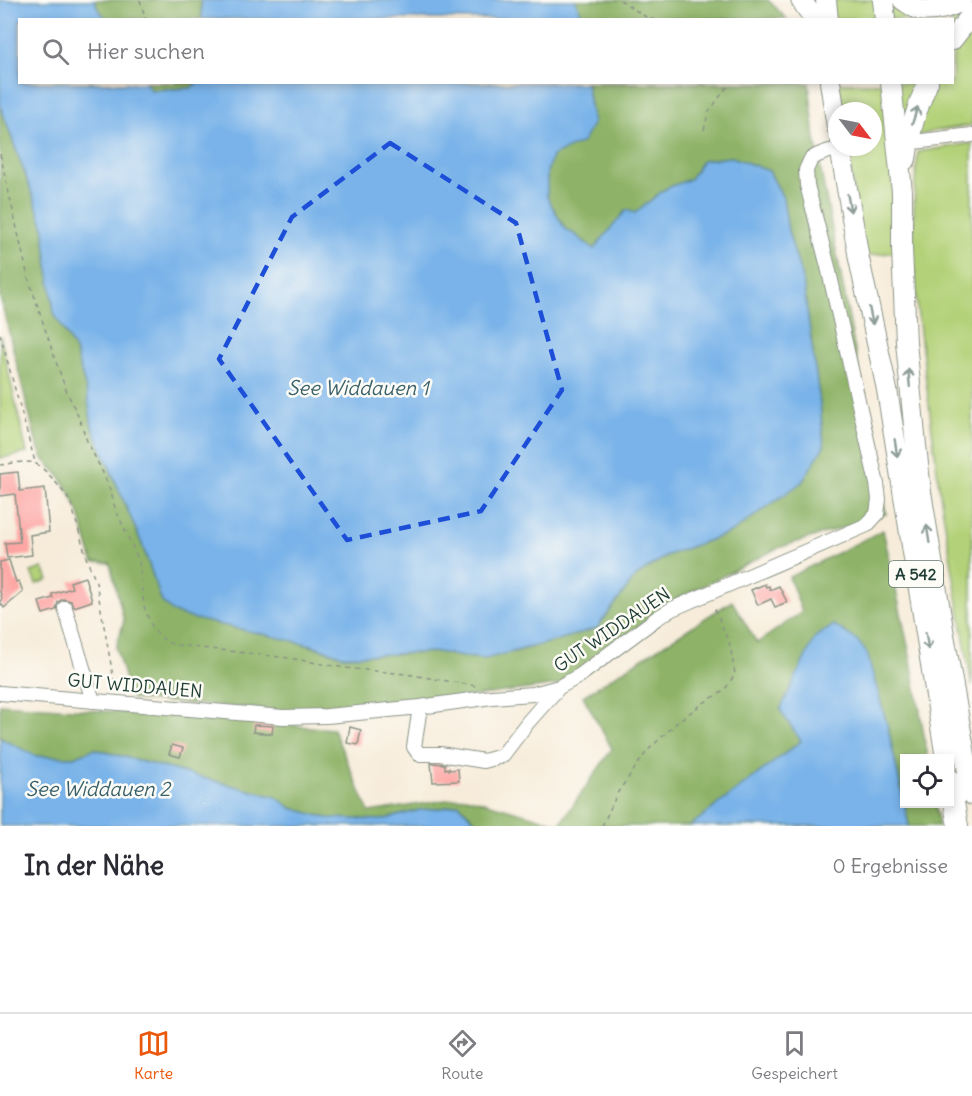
<!DOCTYPE html>
<html lang="de">
<meta charset="utf-8">
<style>
:root{--surface:#fff;--page:#f2f2f3;--text:#2b2b33;--muted:#7c7c81;--line:#e1e1e2;--accent:#ea580c}
body{margin:0;font-family:Delius,sans-serif;background:var(--page);color:var(--text)}
.controls{position:absolute;right:18px;bottom:18px;display:grid;overflow:hidden;border-radius:0px;box-shadow:0 3px 9px #0003}
.controls button{width:54px;height:54px;display:grid;place-items:center;padding:0;border:0;border-bottom:2px solid var(--line);background:var(--surface);color:var(--text);font:30px sans-serif}
.compass{position:absolute;left:828px;top:102px;width:54px;height:54px;border-radius:50%;background:var(--surface);box-shadow:0 3px 9px #0003;rotate:122deg}
.list{margin:0;padding:0;list-style:none}
h2{display:flex;justify-content:space-between;align-items:center;height:78px;margin:0;padding:0 24px;font-size:26px}
h2 small{font-size:20px;font-weight:400;color:var(--muted)}
.icon{flex:none;width:33px;height:33px;fill:none;stroke:currentColor;stroke-width:2;stroke-linecap:round;stroke-linejoin:round}
.map{position:relative;flex:none;width:972px;height:826px;overflow:hidden}
.search{position:absolute;background:var(--surface);box-shadow:0 3px 9px #0003;left:18px;right:18px;top:18px;height:66px;display:flex;align-items:center;gap:15px;box-sizing:border-box;padding:0 21px;border-radius:0px;color:var(--muted);font-size:22px}
.sheet{height:186px;background:var(--surface)}
nav{display:flex;justify-content:space-around;align-items:center;box-sizing:border-box;height:84px;border-top:2px solid var(--line);background:var(--surface);font-size:16px;color:var(--muted)}
nav a{display:grid;justify-items:center;gap:3px}
nav .on{color:var(--accent)}
.map>svg:first-child{display:block}
.green{fill:#b3d178;stroke:#698756;stroke-width:1.5}
.forest{fill:#8eb368;stroke:#56784e;stroke-width:1.5}
.water{fill:#79b3e9;stroke:#4c788e;stroke-width:1.5}
.building{fill:#fda5a3}
.lines{fill:none;stroke-linecap:round;stroke-linejoin:round}
.minor-tunnel{stroke:#ccc9b9;stroke-width:14;stroke-dasharray:14 7;stroke-linecap:butt}
.minor-casing{stroke:#8b9487;stroke-width:16}
.highway-casing{stroke:#8b9487;stroke-width:22}
.path{stroke:#8b9487;stroke-width:1.5;stroke-dasharray:4.5 4.5;stroke-linecap:butt}
.minor{stroke:#fff;stroke-width:14}
.highway{stroke:#fff;stroke-width:20}
.oneway{stroke:#8f9e9a}
.marked{fill:none;stroke:#1d4ed8;stroke-width:4.5;stroke-dasharray:12 8;stroke-linejoin:round}
.labels{text-anchor:middle;stroke-width:5;stroke-linejoin:round;paint-order:stroke}
.shield{fill:#fdfcf7;stroke:#62766e;stroke-width:1.5}
.shield-label{font-size:16px;font-weight:bold;fill:#1f3d34}
.street-label{font-size:18px;fill:#1f3d34;stroke:#fdfcf7}
.water-label{font-size:20px;font-style:italic;fill:#3a606a;stroke:#fdfcf7}
</style>
<div class="map">
<svg width="972" height="826" viewBox="0 0 972 826">
<rect width="100%" height="100%" fill="#fdfcf7"/>
<filter id="ink" filterUnits="userSpaceOnUse"><feTurbulence type="fractalNoise" baseFrequency=".0167" numOctaves="2"/><feDisplacementMap in="SourceGraphic" scale="12" xChannelSelector="R" yChannelSelector="G"/><feConvolveMatrix kernelMatrix="1 2 1 2 8 2 1 2 1" color-interpolation-filters="sRGB"/></filter>
<filter id="wash" filterUnits="userSpaceOnUse"><feTurbulence type="fractalNoise" baseFrequency=".008" numOctaves="4" result="noise"/><feDisplacementMap in="SourceGraphic" scale="24" xChannelSelector="R" yChannelSelector="G"/><feGaussianBlur stdDeviation="1.35" result="paint"/><feColorMatrix in="noise" values="0 0 0 0 0 0 0 0 0 0 0 0 0 0 0 0 0 1.4 0 .05"/><feComposite in="paint" operator="in"/></filter>
<g filter="url(#wash)">
<rect width="100%" height="100%" fill="#f7ecda"/>
<!-- green -->
<path class="green" d="M832,0H878L880,19H833Z
M887,0H972V7L953,33L952,20L889,19Z
M972,22V125L935,131L914,137L933,83L952,82L953,48Z
M838,83H886L898,252L864,256L847,147H873V111H842Z
M896,83H923L905,137Z
M972,143V687L940,494L917,308L913,237L915,181L918,152Z
M0,335L27,453L0,458Z
M43,568L48,580L36,584L31,572Z"/>
<!-- forest -->
<path class="forest" d="M95,0H201L202,19H106L97,7Z
M575,0H768L787,19H584Z
M146,83H198L191,88L151,90Z
M586,83H809L815,139L886,514L778,548L671,602L576,674L558,685L475,696L294,712L132,699L129,694L116,648L124,621L110,563L93,562L78,511L69,491L58,474L44,460L37,445L0,297V105L43,224L54,313L75,350L87,393L92,426L142,544L162,602L344,656L438,652L456,656L514,652L597,628L636,576L668,555L732,532L824,446L820,404L803,281L788,231L783,198L769,171L732,157L703,160L690,179L665,189L635,213L626,211L594,249L574,234L565,229L547,197V172L552,156L593,123Z
M883,530L911,660L928,758H904V804H935L939,826H909L888,728L802,741L690,826H479L472,817L459,804L443,808L420,810L381,820L327,818L291,808L276,797L95,749L74,757L36,756L0,738V704L175,716L333,729L369,812L466,797L560,824L612,749L583,696L732,601L757,643L802,612L789,577Z"/>
<!-- water -->
<path class="water" d="M0,0H95L97,7L106,19L20,20V82L146,83L151,90L191,88L198,82L586,83L593,123L583,142L552,156L547,172V197L565,229L574,234L594,249L626,210L635,213L665,189L690,179L703,160L732,157L769,171L783,198L788,231L803,281L820,404L824,446L802,482L732,532L668,555L636,576L597,628L558,640L485,659L456,656L438,652L344,656L311,645L191,618L173,612L162,602L142,544L92,426L87,393L75,350L54,313L43,224L0,105Z
M201,0H575L584,19H202Z
M834,625L857,640L867,653L888,728L909,826H690L801,741L780,710L815,637Z
M0,738L36,756L74,757L94,749L276,797L291,808L327,818L381,820L420,810L443,808L459,804L479,826H0Z"/>
<g id="blocks">
<!-- building -->
<path class="building" d="M18,472L20,491L45,488L49,532L30,535L32,555L7,558L5,543L20,542L15,494L0,496V474Z
M9,560L16,582L19,581L23,592L4,608L0,602L2,598L0,592V562Z
M85,577L92,601L74,607L71,601L63,599L58,602L56,610L43,614L39,602L53,598L52,594L72,588L70,582Z
M765,584L766,587L769,586L770,590L779,586L787,602L775,607L771,599L758,605L751,590Z
M254,725L273,726L272,734L253,732Z
M350,727L361,730L358,745L347,743Z
M172,745L183,748L180,757L169,754Z
M431,763L445,764V769L449,768V770L458,769L459,781L433,782Z"/>
</g>
</g>
<g filter="url(#ink)">
<use href="#blocks" fill-opacity="0" stroke="#8b9487" stroke-width="1.5"/>
<g class="lines">
<!-- minor-tunnel -->
<path class="minor-tunnel" d="M834,151L870,147"/>
<!-- minor casing -->
<g class="minor-casing">
<path id="minor" d="M914,142L972,135
M65,608L93,701
M0,693L283,717L327,716L420,707L492,697L533,694L559,687L579,676L657,618L672,609L867,525L877,514L879,499L877,484L828,267L807,185L806,170L811,159L818,155L829,151
M420,707L414,747L419,754H440L484,761L502,756L528,722L559,687"/>
</g>
<!-- highway casing -->
<g class="highway-casing">
<path id="highway" d="M801,0L815,20
M826,0L828,20
M883,0L885,20
M903,0C908,3 914,8 920,10C933,12 951,8 962,0
M952,40L972,14
M830,82L837,127
M891,82L902,192V249L906,342L915,436L921,492L943,629L972,795
M840,147L859,259L887,390L946,758
M906,159C910,130 916,110 928,82
M950,779L958,826"/>
</g>
<!-- path -->
<path class="path" d="M140,0L146,20
M620,0L646,17L655,20
M704,130L708,113L727,87L728,82
M0,154L28,277L54,356L66,390L79,418L87,441L103,473L111,492L115,508L139,561L144,606L150,623L158,634L166,642L176,645L289,658L345,668L406,674L477,686
M0,334L35,462
M0,465C10,464 25,460 34,463C44,466 66,494 71,503L87,560L96,582L116,692
M602,826L618,792L648,750L681,719L705,702L724,691L735,674L730,645L713,605"/>
<!-- minor -->
<use href="#minor" class="minor"/>
<!-- highway -->
<use href="#highway" class="highway"/>
</g>
<!-- one-way arrows -->
<defs><path id="oneway-shaft" d="M-6 0H5M1.5-3L5.5 0L1.5 3" fill="none" stroke-width="1.6" stroke-linecap="round" stroke-linejoin="round" transform="scale(1.5)"/></defs>
<g class="oneway">
<use href="#oneway-shaft" transform="translate(915 115) rotate(-72)"/>
<use href="#oneway-shaft" transform="translate(849 203) rotate(80)"/>
<use href="#oneway-shaft" transform="translate(871 316) rotate(78)"/>
<use href="#oneway-shaft" transform="translate(909 378) rotate(-95)"/>
<use href="#oneway-shaft" transform="translate(896 448) rotate(81)"/>
<use href="#oneway-shaft" transform="translate(928 534) rotate(-99)"/>
<use href="#oneway-shaft" transform="translate(927 641) rotate(81)"/>
</g>
</g>
<!-- marked area -->
<path class="marked" d="M390,143L516,223L562,390L481,511L347,540L219,359L292,217Z"/>
<g class="labels">
<!-- shield labels -->
<rect class="shield" x="889" y="561" width="54" height="26" rx="4.5"/>
<g class="shield-label">
<text x="916" y="580">A 542</text>
</g>
<!-- street labels -->
<g class="street-label">
<text transform="translate(612 630) rotate(-34)" y="6">GUT WIDDAUEN</text>
<text transform="translate(135 686) rotate(5)" y="6">GUT WIDDAUEN</text>
</g>
<!-- water labels -->
<g class="water-label">
<text x="358" y="395">See Widdauen 1</text>
<text x="98" y="796">See Widdauen 2</text>
</g>
</g>
</svg>
<div class="controls">
<button><svg class="icon" aria-label="locate" viewBox="0 0 24 24"><circle cx="12" cy="12" r="6"/><path d="M12 2v4M12 18v4M2 12h4M18 12h4"/></svg></button>
</div>
<svg class="compass" viewBox="-18 -18 36 36"><path d="M0-13l5 13h-10z" fill="#e53935"/><path d="M0 13l5-13h-10z" fill="#7c7c81"/></svg>
<div class="search"><svg class="icon" aria-label="search" viewBox="0 0 24 24"><circle cx="10" cy="10" r="6"/><path d="M15 15l6 6"/></svg>Hier suchen</div>
</div>
<section class="sheet">
<h2>In der Nähe<small>0 Ergebnisse</small></h2>
<ul class="list">
</ul>
</section>
<nav>
<a class="on"><svg class="icon" aria-label="map" viewBox="0 0 24 24"><path d="M3 6l6-2 6 2 6-2v14l-6 2-6-2-6 2zM9 4v14M15 6v14"/></svg>Karte</a>
<a><svg class="icon" aria-label="directions" viewBox="0 0 24 24"><path d="M12 3l9 9-9 9-9-9zM9 14v-3h6M13 9l2 2-2 2"/></svg>Route</a>
<a><svg class="icon" aria-label="saved" viewBox="0 0 24 24"><path d="M7 4h10v16l-5-4-5 4z"/></svg>Gespeichert</a>
</nav>
